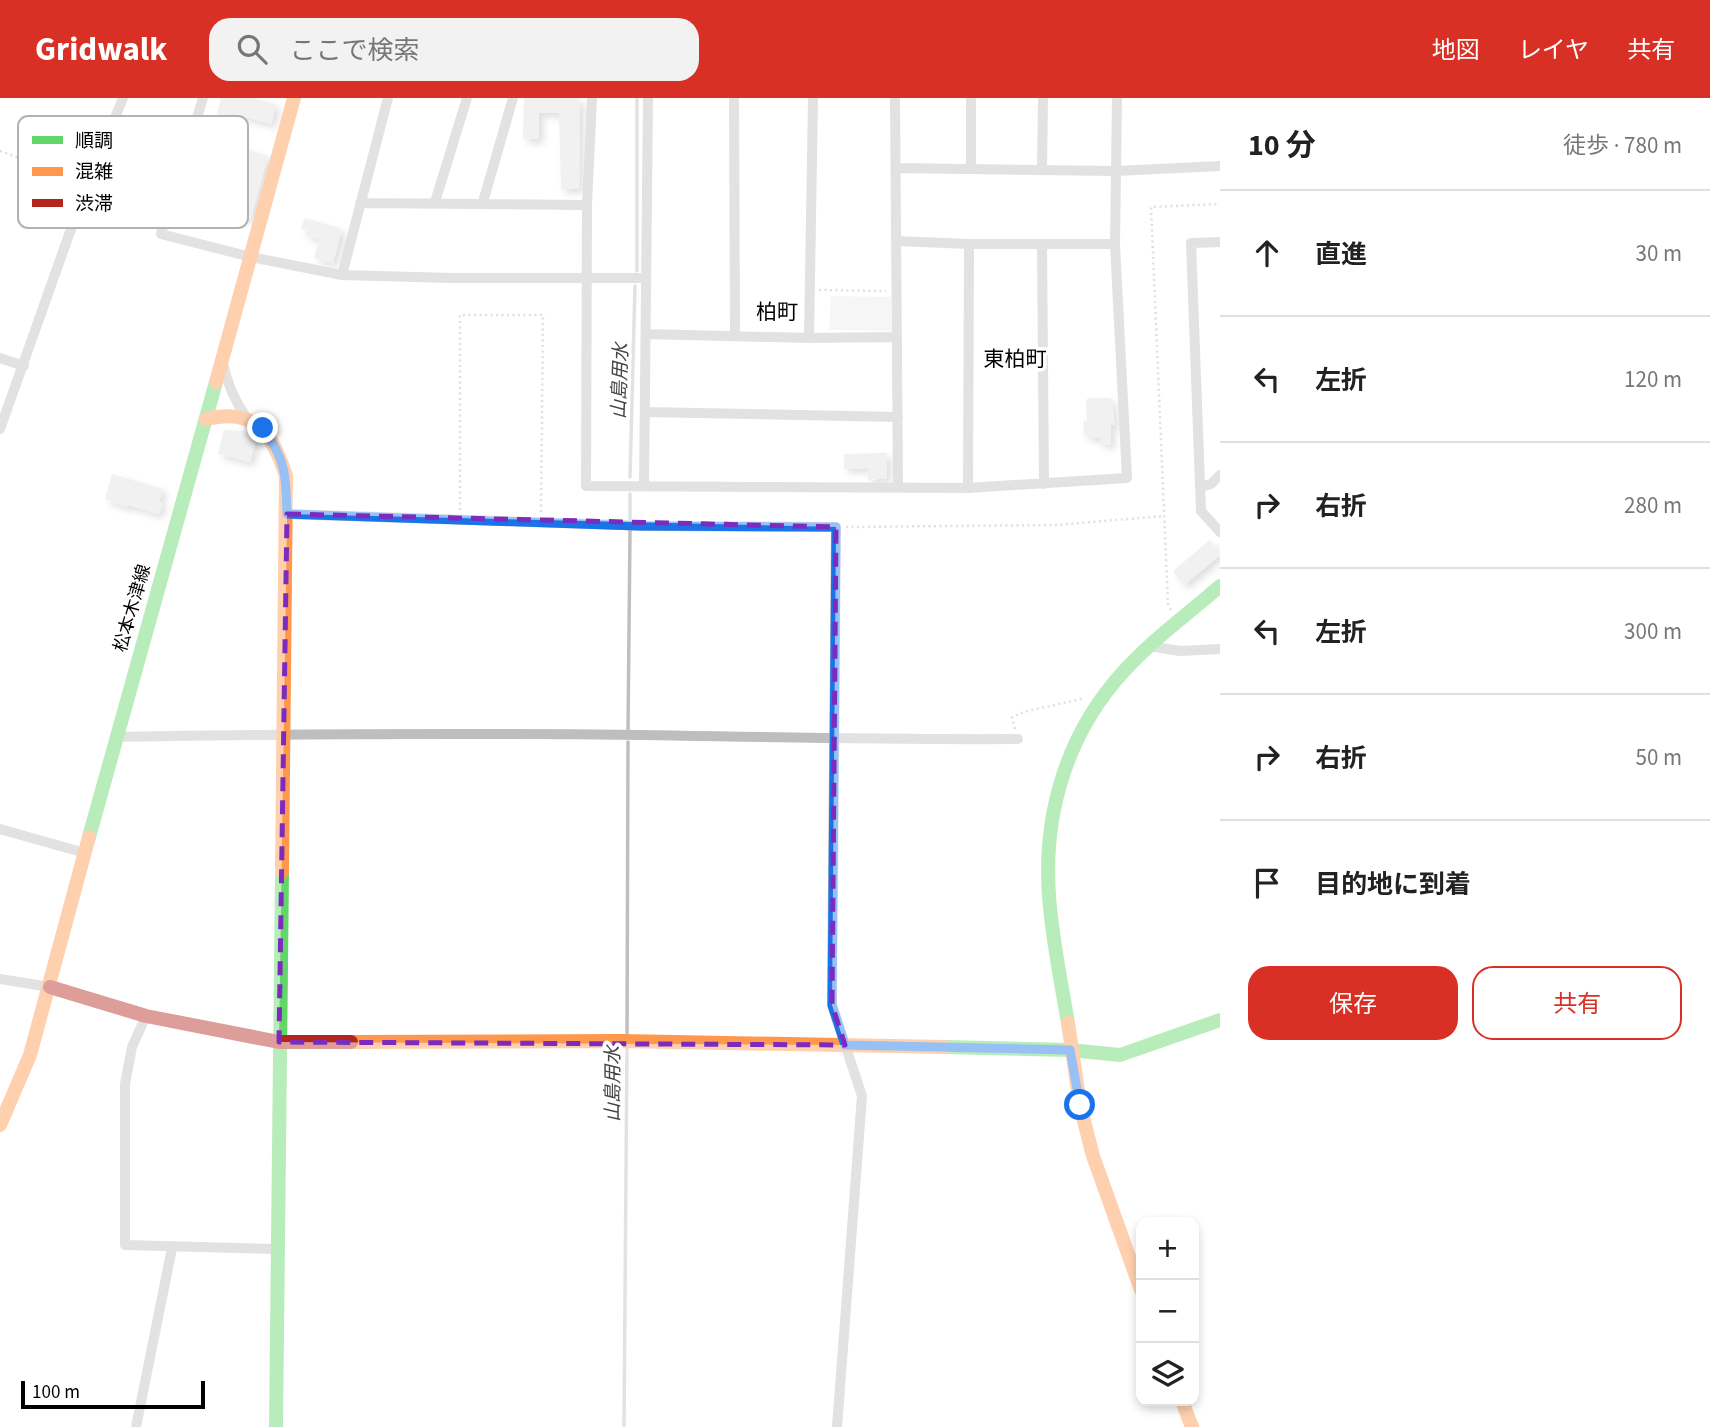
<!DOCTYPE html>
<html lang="ja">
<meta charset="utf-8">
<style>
:root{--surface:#fff;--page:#f2f2f2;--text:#222;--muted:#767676;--line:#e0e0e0;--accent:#d93025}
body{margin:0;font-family:"Source Sans 3","Noto Sans JP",sans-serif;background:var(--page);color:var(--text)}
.controls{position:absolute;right:21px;bottom:21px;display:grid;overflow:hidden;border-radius:14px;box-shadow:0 4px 10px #0003}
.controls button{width:63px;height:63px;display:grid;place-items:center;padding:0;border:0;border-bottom:2px solid var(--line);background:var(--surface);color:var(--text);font:35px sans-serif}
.scale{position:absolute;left:21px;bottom:18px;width:184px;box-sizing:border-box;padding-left:7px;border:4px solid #000;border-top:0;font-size:19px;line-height:24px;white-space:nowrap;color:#000;-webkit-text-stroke:5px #fff;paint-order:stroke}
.stop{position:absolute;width:21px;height:21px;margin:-16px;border:5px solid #1a73e8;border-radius:50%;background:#fff}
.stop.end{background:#1a73e8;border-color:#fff;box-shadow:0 2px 7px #0008}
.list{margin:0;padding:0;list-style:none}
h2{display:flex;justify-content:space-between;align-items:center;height:91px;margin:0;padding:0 28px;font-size:30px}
h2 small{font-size:23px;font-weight:400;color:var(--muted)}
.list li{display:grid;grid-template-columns:46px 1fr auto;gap:21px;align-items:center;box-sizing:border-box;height:126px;padding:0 28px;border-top:2px solid var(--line)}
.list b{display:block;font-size:26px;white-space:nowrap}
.list em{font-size:23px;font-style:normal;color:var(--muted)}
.actions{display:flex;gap:14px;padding:21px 28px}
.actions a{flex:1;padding:16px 0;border:2px solid var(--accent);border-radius:21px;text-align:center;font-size:24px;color:var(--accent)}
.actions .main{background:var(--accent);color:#fff}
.icon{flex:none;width:38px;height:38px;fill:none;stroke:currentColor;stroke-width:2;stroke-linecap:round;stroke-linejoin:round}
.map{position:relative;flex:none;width:1220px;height:1329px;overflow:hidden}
header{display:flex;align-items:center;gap:42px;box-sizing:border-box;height:98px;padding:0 35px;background:var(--accent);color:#fff}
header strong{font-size:33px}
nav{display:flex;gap:38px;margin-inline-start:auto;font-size:24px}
.search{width:490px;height:63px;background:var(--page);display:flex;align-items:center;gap:18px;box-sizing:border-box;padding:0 24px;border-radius:21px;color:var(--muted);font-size:26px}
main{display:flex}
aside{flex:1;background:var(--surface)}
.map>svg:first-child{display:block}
.green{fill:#ececec}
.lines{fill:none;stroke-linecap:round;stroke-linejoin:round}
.stream{stroke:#bfbfbf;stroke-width:3.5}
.building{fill:#dfdfdf;filter:url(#shadow)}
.path{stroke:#b9b9b9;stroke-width:2.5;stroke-dasharray:2 3.5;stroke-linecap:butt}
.street{stroke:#bebebe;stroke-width:10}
.fast{stroke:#63d668;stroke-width:14}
.slow{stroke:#ff974d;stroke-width:14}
.jam{stroke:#b3261e;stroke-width:14}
.route{stroke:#1a73e8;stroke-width:9}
.marked{fill:none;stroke:#7b2cbf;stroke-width:5;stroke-dasharray:14 9;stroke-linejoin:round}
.labels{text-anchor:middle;stroke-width:7;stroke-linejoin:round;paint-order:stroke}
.street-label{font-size:18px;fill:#000;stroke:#fff}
.water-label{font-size:19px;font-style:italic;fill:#444;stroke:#fff}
.quarter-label{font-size:21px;fill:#000;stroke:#fff}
.key{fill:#fff;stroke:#b2b2b2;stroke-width:2}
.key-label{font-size:19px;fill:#000}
</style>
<header>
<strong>Gridwalk</strong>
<div class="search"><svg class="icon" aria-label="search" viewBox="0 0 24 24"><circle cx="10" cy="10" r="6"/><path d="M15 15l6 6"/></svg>ここで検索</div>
<nav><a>地図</a><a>レイヤ</a><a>共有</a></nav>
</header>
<main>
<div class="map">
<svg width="1220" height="1329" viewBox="0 0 1220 1329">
<defs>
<filter id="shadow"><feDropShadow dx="4.5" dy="4.5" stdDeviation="3.5" flood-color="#0004"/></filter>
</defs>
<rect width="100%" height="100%" fill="#fff"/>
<!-- green -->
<path class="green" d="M831,198L891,199V233L829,232Z"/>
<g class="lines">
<!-- stream -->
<path class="stream" d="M637,173V0
M630,379L635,188
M630,396V421
M628,633L630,432
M627,938L628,644
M624,1329L627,946"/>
</g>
<!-- building -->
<path class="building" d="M221,0H253L276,6L271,26L238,17L234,20L217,16Z
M524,0H580L579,91H561L559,15H539V41H523Z
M231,38L243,42L241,50L268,58L250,123V121L219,113L220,110L213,108Z
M305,120L342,131L333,165L314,160L319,141L306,138L308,133L301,131Z
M1088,300H1111L1115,327H1111V346L1101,347L1100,340H1089V337H1084L1083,323H1087L1086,303Z
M224,332L244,333L256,341L250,364L218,356Z
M887,355V380L868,382V370L844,371V356Z
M112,376L163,391L159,404L163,405L159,416L128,407L127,409L105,401Z
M1210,442L1220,457L1184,487L1173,473Z"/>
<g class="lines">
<!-- path -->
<path class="path" d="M0,53L79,82
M99,89L158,110
M819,192L886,193
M460,412V217H543L541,415
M846,429L1056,427L1164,418
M1171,512L1168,506L1151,109L1220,106
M1015,631L1012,619L1024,614L1085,600"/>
<!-- street -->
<path class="street" d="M203,0L161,136L251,159L342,177L452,180H646
M592,0L587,107L586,388L968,390L1127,380L1115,146L1117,0
M734,0L735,238
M895,0L898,390
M104,47L180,75
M896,70L1116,73L1220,68
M971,71V0
M1042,71L1043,0
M435,104L467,0
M483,104L513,0
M360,105L587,107
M896,143L969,146H1115
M1220,144L1191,145L1201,413L1220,434
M1042,147L1044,386
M342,177L388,0
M646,236L809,240L897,239
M809,240L813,0
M0,260L24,268
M223,265C227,285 234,302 246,319
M645,314L898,319
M0,331L82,100L123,0
M644,388L648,0
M1201,389L1211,386L1220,377
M968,390L969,146
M287,416L653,428L836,429L832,907L862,998L837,1329
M1149,548L1180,553L1220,551
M116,639C291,636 466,635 641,637C767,639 892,642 1018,641
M0,731L85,755
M0,881L50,889
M146,918L132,949L125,986V1147L277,1151
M136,1329L172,1150"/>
<!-- fast -->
<path class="fast" d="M89,739L216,284
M1068,925C1061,883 1052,841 1049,798C1043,715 1067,635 1124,573C1153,541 1188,516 1220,488
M945,949L1070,952L1120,957L1220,922
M276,1329L282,774"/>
<!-- slow -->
<path class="slow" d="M216,284L294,0
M206,321C256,309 272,335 286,378L282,774
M1068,925L1080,1007L1093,1058L1141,1192
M351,944L621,943L945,949
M0,1027L30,957L89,739
M1182,1303L1192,1329"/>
<!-- jam -->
<path class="jam" d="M50,889L146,918L279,944H351"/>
</g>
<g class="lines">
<!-- route -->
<path class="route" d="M263,330C286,362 286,378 287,416L637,428L836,429L832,907L845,947L1070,952L1080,1007"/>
</g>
<!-- marked area -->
<path d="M0 0H1220V1329H0ZM287,416L836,429L832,907L845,947L279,944Z" fill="#fff" fill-opacity=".55" fill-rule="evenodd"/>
<path class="marked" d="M287,416L836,429L832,907L845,947L279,944Z"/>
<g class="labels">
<!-- street labels -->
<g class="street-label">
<text transform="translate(132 510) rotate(-74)" y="6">松本木津線</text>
</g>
<!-- water labels -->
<g class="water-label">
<text transform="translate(619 283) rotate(-88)" y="7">山島用水</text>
<text transform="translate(612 986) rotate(-90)" y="7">山島用水</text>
</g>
<!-- quarter labels -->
<g class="quarter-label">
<text x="777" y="221">柏町</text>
<text x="1015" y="268">東柏町</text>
</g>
</g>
<!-- legend -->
<rect x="18" y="18" width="230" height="112" rx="10" class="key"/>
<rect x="32" y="38" width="31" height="8" fill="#63d668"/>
<rect x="32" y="69" width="31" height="9" fill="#ff974d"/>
<rect x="32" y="101" width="31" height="8" fill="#b3261e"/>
<g class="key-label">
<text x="75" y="49">順調</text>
<text x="75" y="80">混雑</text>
<text x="75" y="112">渋滞</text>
</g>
</svg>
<div class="controls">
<button>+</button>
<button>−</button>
<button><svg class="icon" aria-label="layers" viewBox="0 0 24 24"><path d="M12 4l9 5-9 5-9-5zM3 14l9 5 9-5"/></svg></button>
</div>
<div class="scale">100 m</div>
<div class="stop" style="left:1080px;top:1007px"></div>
<div class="stop end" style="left:263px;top:330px"></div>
</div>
<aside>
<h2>10 分<small>徒歩 · 780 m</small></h2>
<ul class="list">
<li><svg class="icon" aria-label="ahead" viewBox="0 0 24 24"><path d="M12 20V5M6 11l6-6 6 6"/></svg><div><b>直進</b></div><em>30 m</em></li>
<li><svg class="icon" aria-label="left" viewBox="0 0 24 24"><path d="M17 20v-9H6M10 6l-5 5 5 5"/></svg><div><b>左折</b></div><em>120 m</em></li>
<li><svg class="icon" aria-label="right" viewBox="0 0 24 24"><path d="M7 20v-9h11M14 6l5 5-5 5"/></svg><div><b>右折</b></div><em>280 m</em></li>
<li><svg class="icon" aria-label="left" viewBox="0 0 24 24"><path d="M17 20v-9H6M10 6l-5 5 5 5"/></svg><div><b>左折</b></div><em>300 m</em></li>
<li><svg class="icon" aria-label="right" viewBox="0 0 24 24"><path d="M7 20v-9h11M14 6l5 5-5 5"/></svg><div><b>右折</b></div><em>50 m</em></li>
<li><svg class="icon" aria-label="arrive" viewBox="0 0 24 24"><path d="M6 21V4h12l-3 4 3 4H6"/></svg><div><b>目的地に到着</b></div></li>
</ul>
<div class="actions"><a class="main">保存</a><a>共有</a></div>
</aside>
</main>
